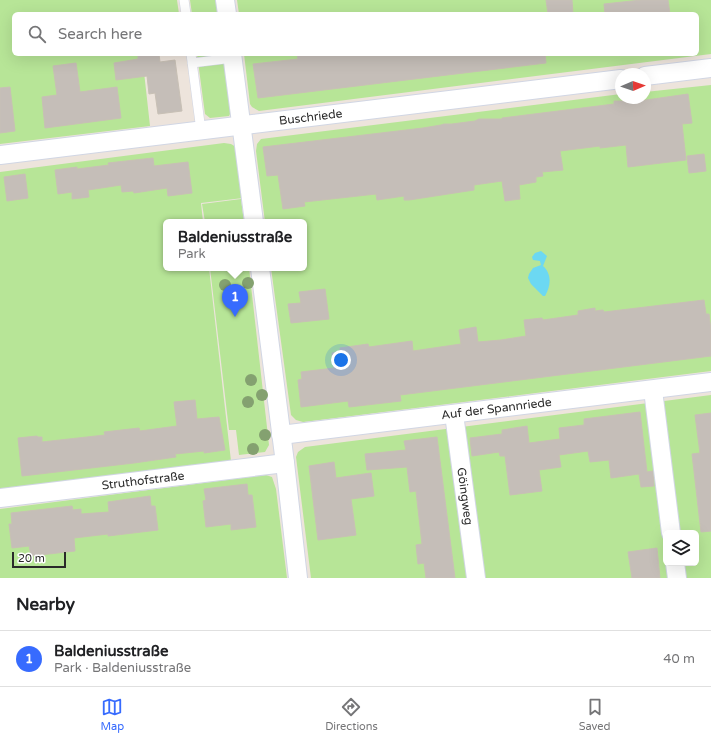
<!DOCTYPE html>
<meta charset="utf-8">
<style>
:root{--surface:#fff;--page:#f6f6f6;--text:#202124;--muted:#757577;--line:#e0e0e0;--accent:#376bfe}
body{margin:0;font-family:"Varela Round",sans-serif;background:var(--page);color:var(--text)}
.controls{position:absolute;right:12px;bottom:12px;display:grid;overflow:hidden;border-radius:6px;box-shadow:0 4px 16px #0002}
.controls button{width:36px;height:36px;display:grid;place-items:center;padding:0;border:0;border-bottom:1px solid var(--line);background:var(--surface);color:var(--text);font:20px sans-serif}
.compass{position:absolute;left:615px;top:68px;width:36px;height:36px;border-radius:50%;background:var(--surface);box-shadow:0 4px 16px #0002;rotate:88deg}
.scale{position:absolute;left:12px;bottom:10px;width:54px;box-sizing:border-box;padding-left:4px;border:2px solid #2a2a2a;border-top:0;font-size:11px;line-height:14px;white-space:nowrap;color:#2a2a2a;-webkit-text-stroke:3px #fff;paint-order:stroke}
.you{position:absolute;left:341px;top:360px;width:14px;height:14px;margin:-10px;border:3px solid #fff;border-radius:50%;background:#1a73e8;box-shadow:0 0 0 6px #1a73e833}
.badge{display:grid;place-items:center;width:26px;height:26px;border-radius:50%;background:var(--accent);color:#fff;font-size:13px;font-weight:700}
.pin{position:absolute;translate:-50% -33px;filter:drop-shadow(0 1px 2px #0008)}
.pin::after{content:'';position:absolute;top:21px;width:14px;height:12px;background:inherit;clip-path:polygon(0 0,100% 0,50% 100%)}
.popup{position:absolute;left:163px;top:219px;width:144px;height:52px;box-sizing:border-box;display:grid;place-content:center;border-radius:6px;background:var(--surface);filter:drop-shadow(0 1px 3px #0005);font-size:13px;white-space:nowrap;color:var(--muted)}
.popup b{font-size:15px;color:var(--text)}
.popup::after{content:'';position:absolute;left:50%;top:100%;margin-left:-8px;border:8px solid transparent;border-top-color:var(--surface)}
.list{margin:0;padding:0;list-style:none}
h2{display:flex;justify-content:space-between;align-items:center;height:52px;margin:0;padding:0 16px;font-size:17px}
h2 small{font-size:13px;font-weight:400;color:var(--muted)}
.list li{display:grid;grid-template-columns:26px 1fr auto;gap:12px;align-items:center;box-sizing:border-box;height:56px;padding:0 16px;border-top:1px solid var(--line)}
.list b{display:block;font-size:15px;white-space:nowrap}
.list p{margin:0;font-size:13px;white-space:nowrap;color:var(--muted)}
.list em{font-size:13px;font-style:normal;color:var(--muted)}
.icon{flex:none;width:22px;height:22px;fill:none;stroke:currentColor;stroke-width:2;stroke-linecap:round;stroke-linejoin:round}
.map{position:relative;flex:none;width:711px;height:578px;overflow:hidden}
.search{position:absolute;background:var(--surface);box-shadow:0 4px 16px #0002;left:12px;right:12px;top:12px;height:44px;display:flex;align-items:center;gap:10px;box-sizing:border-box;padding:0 14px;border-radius:6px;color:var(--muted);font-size:15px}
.sheet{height:108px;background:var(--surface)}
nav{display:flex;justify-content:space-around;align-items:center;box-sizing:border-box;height:56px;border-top:1px solid var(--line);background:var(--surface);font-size:11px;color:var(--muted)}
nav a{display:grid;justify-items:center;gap:2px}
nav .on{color:var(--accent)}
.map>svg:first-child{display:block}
.green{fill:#b7e597;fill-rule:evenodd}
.water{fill:#6cd8f2}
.building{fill:#c5beb8;stroke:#c8c0b5}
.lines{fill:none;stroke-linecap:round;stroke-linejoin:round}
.service-casing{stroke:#d1d6e4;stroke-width:10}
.minor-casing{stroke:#d1d6e4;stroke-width:20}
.service{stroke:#fff;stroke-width:9}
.minor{stroke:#fff;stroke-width:18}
.tree{fill:#84a170}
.labels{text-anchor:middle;stroke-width:3;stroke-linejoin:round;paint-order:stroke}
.street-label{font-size:12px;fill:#2a2a2a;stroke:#fff}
</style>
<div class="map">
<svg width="711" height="578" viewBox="0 0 711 578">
<rect width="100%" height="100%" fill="#ede4dc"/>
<!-- green -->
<path class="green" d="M0,0H177L179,14H14V54H142L150,126L0,144Z
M190,0H219L221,14H192Z
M237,0H711V54L259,111L252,107L250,104L244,54H697V14H239Z
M197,54H226L231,112L229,116L210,118L205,114Z
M711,85V371L303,422L296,420L291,415L271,268H304V222H265L256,151L257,144L261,139L621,94V98H645V92Z
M224,143L231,144L236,147L243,198L201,203L203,222H166V268H209L231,461L0,490V172Z
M241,199L244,222H205L202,204Z
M210,268H249L269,445L265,452L239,455L236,430H229Z
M711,395V578H311L296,457L298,452L305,447ZM666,533H696V563H666Z
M266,475L272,477L276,489L287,578H0V509Z"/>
<!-- water -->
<path class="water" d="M541,251L547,256L543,266C552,274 551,286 545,296H543L531,284L528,278L529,274L533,268L541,265L540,261L533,260L532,257L535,253Z"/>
<!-- building -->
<path class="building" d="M546,0H572L573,14H548Z
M641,0H668L670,14H605L604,4Z
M138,54H159L160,62L175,60L182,111L158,114L155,93L149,94L147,76L116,80L114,63L138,59Z
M297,54H545L546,63L258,98L253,64L298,59Z
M76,63L80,92L117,87L121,118L45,128L42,97L57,95L53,66Z
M10,87L15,131L0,133V88Z
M688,94L692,123L682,124L686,160L628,167L626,145L600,148V146L560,151L563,170L542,172L543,176L536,177V182L519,185L520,199L505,201L502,181L474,185V190L409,200H404V196L377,200L376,194L304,202L305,206L283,209L278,175L267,176L263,147L423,128L441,125L444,124H452L475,121L479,119H502V118L614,104V101H639Z
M704,154L706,171L689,173L687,156Z
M153,158L154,166L188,162L192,193L168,196L167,188L134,193L133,191L122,192L121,185L88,190L89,197L72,199V192L58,194L55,170L77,167V169L109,165L108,163Z
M25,174L28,198L7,201L4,177Z
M325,289L329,319L291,323L288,304L301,303L299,292Z
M704,300L706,314H709L711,330V356L400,395L401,401L349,407L348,401L301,407L298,380L302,379L301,372L334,368L332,353L340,352V348L368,344L369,347L412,341L413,351L461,344L459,330L476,327L478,342L501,340L526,336L524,320L542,318L543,320L578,315V311L595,308V311L603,310L604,312Z
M195,400L197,419L219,417L225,450L204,453V451L175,454L176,457L134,463L22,476L18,438L37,436L38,437H42V442L105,435L104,432L139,428L140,431L177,426L174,402Z
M640,412L647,472L653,471L654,486L641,487L639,474L611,478L609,460L590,462L588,451L559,455L561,467L539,470L542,491L510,495L505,456H500L499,452L472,456L470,438L502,434V430L527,426L529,443L560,439L559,428L584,425V419Z
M711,413V531L701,532L692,454L700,453L695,415Z
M437,437L455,578H426L424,563L418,564L416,545L422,544L416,491L410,492L407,467L367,470L365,454L406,450L404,441Z
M334,462L336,478L371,473L374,496L351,499L356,535L318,540L309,466Z
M247,484L248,495H252L256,527L231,530V524L206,527L203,501L206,500L204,489Z
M150,496L151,506H155L158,530L108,536V534L74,538L75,551L31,556L29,546L12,548L9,524H12L11,513L72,506L73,510L81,509V514L109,512L108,502Z
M657,548L660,578H632L628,552Z"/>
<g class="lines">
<!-- service casing -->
<g class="service-casing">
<path id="service" d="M184,0L186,14
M191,54L201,131
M192,63L233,58"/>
</g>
<!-- minor casing -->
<g class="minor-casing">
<g id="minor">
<path d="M225,0L227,14"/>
<path d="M232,54L254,222"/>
<path d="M645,76L711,68"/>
<path id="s1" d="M0,155L621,79"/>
<path d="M260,268L285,463L298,578"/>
<path d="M653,390L671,533"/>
<path id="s2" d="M454,414L476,578"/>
<path id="s3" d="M281,435L711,382"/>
<path id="s4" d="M0,498L285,463"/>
<path d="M675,563L677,578"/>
</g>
</g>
<!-- service -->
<use href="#service" class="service"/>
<!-- minor -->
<use href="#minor" class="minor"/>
</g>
<!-- trees -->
<g class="tree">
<circle cx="248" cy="283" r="6"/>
<circle cx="225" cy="285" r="6"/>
<circle cx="251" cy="380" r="6"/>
<circle cx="262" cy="395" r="6"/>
<circle cx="248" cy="402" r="6"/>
<circle cx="265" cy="435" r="6"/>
<circle cx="253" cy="449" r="6"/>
</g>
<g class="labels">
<!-- street labels -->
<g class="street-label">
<text dy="4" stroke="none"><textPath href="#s1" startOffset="313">Buschriede</textPath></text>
<text dy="4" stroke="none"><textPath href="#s3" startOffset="217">Auf der Spannriede</textPath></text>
<text dy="4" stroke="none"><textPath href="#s4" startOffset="144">Struthofstraße</textPath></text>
<text dy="4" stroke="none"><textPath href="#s2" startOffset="83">Göingweg</textPath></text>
</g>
</g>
</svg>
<div class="controls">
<button><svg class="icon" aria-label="layers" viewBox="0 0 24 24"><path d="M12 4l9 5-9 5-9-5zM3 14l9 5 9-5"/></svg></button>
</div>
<svg class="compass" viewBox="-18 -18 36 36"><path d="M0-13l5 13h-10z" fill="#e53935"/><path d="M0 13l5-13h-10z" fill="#757577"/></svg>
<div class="scale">20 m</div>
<div class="you"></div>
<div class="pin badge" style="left:235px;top:317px">1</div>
<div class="popup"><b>Baldeniusstraße</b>Park</div>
<div class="search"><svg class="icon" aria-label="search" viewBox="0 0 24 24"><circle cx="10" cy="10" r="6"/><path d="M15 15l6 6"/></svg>Search here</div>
</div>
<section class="sheet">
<h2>Nearby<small></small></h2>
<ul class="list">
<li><span class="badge">1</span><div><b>Baldeniusstraße</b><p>Park · Baldeniusstraße</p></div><em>40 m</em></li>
</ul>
</section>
<nav>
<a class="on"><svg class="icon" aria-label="map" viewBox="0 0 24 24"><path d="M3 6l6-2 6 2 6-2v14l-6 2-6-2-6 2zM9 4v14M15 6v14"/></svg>Map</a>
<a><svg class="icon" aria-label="directions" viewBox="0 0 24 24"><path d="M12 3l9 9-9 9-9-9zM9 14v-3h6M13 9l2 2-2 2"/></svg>Directions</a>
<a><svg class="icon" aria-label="saved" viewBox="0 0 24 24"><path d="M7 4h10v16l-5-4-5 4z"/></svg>Saved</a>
</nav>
